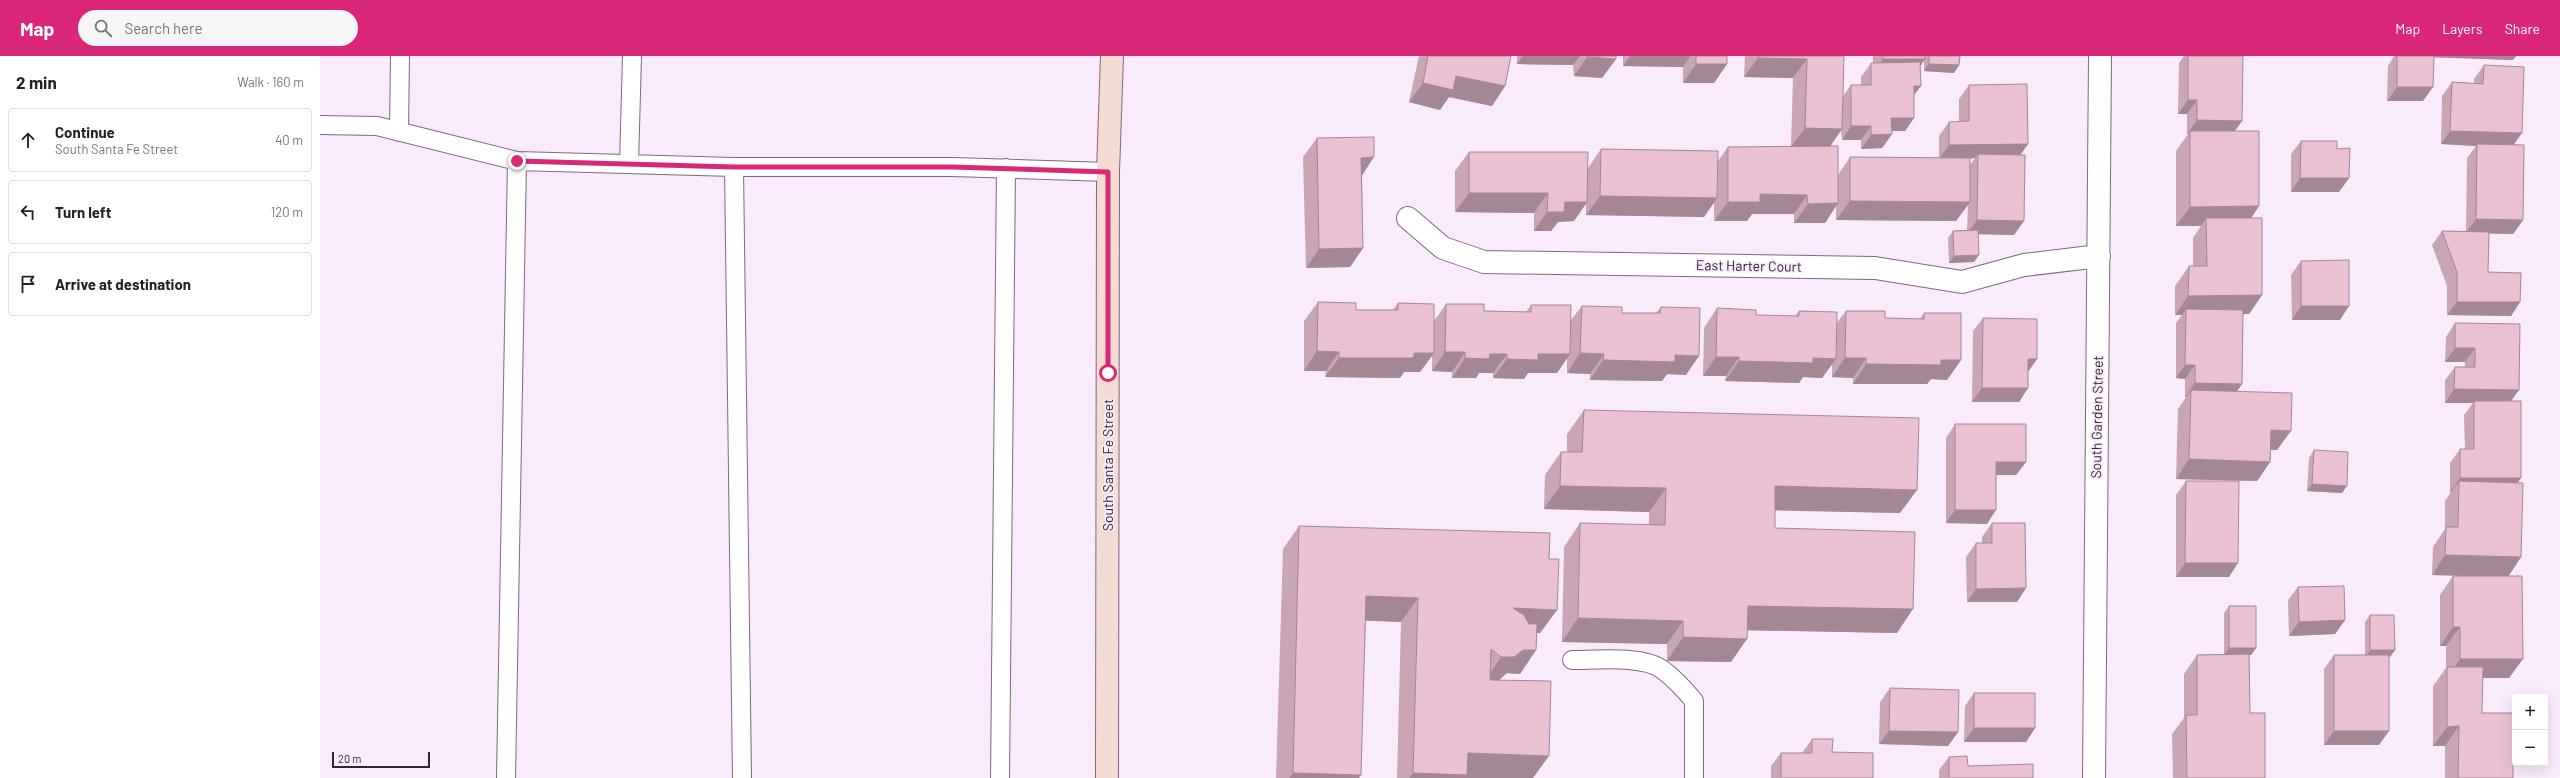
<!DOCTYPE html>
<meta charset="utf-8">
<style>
:root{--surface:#fff;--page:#f6f6f6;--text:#222;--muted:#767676;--line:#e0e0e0;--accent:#db2777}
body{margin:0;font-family:Barlow,sans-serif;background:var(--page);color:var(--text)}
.controls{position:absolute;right:12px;bottom:12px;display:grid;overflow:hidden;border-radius:4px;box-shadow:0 4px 16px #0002}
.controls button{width:36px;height:36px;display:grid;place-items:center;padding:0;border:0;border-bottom:1px solid var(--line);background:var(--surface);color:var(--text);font:20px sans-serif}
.scale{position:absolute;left:12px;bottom:10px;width:98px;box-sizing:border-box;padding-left:4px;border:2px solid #2f2631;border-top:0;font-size:11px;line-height:14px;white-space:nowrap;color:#2f2631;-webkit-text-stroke:3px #f9eafc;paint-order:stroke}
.stop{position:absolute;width:12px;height:12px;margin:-9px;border:3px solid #db2777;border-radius:50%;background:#fff}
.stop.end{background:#db2777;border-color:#fff;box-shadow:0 1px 4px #0008}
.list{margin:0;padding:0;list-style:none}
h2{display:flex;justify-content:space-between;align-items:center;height:52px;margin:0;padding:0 16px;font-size:17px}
h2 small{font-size:13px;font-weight:400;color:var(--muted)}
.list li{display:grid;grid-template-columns:26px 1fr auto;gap:12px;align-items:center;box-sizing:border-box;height:64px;margin:0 8px 8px;padding:0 8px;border:1px solid var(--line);border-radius:4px}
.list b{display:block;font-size:15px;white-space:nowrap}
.list p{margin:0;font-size:13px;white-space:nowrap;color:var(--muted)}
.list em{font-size:13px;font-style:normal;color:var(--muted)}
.icon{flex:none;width:22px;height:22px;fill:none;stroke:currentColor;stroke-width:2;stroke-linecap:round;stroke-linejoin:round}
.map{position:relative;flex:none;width:2240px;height:722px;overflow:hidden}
header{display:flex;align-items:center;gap:24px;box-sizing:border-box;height:56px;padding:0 20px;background:var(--accent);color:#fff}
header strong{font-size:19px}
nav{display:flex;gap:22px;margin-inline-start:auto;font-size:14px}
.search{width:280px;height:36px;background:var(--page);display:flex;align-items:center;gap:10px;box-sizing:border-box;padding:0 14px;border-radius:22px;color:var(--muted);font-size:15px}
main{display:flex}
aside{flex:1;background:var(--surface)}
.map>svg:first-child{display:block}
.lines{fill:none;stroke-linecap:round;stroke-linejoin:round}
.lane-casing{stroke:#7f6883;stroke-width:20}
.street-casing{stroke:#7f6883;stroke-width:24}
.secondary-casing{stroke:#7f6883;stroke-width:24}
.lane{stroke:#fff;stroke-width:18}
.street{stroke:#fff;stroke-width:22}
.secondary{stroke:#f4dcd2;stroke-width:22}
.wall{fill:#c8a6b5;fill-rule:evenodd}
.shaded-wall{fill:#a38794}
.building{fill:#e9c1d3;stroke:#a38794}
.route{stroke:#db2777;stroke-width:5}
.labels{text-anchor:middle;stroke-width:3.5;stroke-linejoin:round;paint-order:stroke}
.street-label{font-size:14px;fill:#2f2631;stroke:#f9eafc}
</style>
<header>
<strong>Map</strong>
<div class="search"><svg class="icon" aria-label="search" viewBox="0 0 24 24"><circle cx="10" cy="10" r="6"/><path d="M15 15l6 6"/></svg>Search here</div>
<nav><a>Map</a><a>Layers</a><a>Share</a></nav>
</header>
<main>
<aside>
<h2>2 min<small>Walk · 160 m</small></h2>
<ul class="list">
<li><svg class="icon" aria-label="ahead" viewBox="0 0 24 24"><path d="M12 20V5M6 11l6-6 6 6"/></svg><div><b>Continue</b><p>South Santa Fe Street</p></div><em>40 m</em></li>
<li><svg class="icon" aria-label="left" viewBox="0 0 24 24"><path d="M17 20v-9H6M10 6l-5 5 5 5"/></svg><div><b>Turn left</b></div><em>120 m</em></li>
<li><svg class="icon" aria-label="arrive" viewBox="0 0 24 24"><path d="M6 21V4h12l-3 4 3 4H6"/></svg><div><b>Arrive at destination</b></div></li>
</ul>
</aside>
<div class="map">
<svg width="2240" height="722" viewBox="0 0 2240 722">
<rect width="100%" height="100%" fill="#f9eafc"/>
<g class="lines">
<!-- lane casing -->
<g class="lane-casing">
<path id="lane" d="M0,69L57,70L197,105L414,111H632L788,116
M79,76L80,0
M309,108L312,0
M414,111L422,722
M1252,604C1277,604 1324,599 1343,614C1355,623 1365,634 1374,645V722
M186,722L197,105
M680,722L686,112"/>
</g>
<!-- street casing -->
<g class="street-casing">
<path id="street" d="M1088,162L1123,192L1164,206L1555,212L1642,226L1704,209L1779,200
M1774,722L1780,0"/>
</g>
<!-- secondary casing -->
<g class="secondary-casing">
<path id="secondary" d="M787,722L788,116L792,0"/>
</g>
<!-- lane -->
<use href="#lane" class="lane"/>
<!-- street -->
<use href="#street" class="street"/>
<!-- secondary -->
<use href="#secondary" class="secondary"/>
</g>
<!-- wall -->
<path class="wall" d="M1099,0H1191L1185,30L1172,50L1129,41L1120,54L1089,46Z
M1197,0H1296V3L1282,22L1254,20L1253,9L1197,8Z
M1303,0H1407V8L1394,27H1363V11L1303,10Z
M1425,0H1524L1523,40L1531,29H1541V21L1551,7H1553V0H1640L1639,9L1634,17L1604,15V4L1600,10L1594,39V62L1585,75H1572V78L1562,92L1541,93V84H1522L1521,74L1510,90L1518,119L1530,101L1619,102V80L1629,66H1639V43L1649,29L1708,88L1700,99L1694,179L1658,178L1654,206L1629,207L1628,182L1633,175L1647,174L1648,149L1636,165L1516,164V150L1505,167H1474V158H1432L1427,165H1394V146L1384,161L1266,159V148L1254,165L1238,166L1231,175H1214V157L1135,156V115L1149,96L1268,112L1281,93L1398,105L1408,91L1471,90L1473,22L1424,21ZM1655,102L1650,109V103Z
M1864,0H1923L1915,75L1939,150L1931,162L1942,239L1929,258H1923L1922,328L1917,335L1957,394H1951L1950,406L1937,425L1856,423L1858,353L1866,341H1865V323L1856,322V267L1862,259H1855V230L1869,210H1873V182L1881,170H1856V95L1868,78H1867V58H1858L1859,7Z
M2074,0H2196L2193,4L2114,1L2103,45H2067L2068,10Z
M2164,9L2194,89L2203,164L2193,178L2168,177V216L2200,246L2191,260L2127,259V230L2112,189L2122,175H2146L2147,102L2156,90L2121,88L2122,40L2132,26L2154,27V23Z
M997,82L1042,119L1043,192L1030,211L986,212L983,101Z
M1981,85L2017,93L2029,122L2019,136H1971V98Z
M1981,205L2020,264H1972L1971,219Z
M998,246L1036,254H1073L1078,247L1114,265L1126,248L1164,255L1206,256L1211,249L1250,265L1262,250L1302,257H1336L1341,251L1366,319L1347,318L1342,325L1270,324V318L1247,317V302L1237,317H1208L1204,323L1173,322V317H1159L1156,322H1132V316L1112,315V300L1100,316H1084L1080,322L1005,321L1006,315H984V265Z
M1397,252L1436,259L1475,260L1479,255L1516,268L1526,255L1565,262L1600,263L1604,257L1641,304L1627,324L1611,323L1607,328H1533V322L1512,321V308L1502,322L1483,321L1479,327L1405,325L1406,320H1383L1384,272Z
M1663,262L1717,303L1708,316V332L1699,346H1652L1653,275Z
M2135,267L2200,268L2191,345L2198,427L2201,501L2188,520L2189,622H2162V657L2193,722H2125V690H2113V630L2126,612V590H2120V539L2133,520H2162L2112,519L2113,491L2125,473V445L2131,436H2130V407L2140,393H2145L2144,359L2153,347H2125V324L2135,311H2145V306H2125L2126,281Z
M1264,354L1580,457L1455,454V472L1577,577L1427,574L1411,606L1347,605V588L1242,586L1244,491L1260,467L1329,469V456L1224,453L1225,419L1241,396H1247V378Z
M1635,368L1706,406L1696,419H1676L1667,468L1626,467V382Z
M1994,394L2022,437L1987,435L1989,402Z
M1866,425L1909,521H1856V439Z
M1672,467L1697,546H1647L1646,501L1656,487H1662V481Z
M979,470L1229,503L1237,554L1220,577H1217L1216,594L1200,618L1187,617L1179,624L1213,722H1077L1081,566L1046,564L1039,722H956L963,493Z
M1978,531L2025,564L2015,578L1969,580L1968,544Z
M1909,550L1936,592L1931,599H1929L1930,657L1945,722H1853L1852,678L1864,662V618L1877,599L1904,598V557Z
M2050,559L2075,594L2069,601L2059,689H2004V613L2014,599H2045V566Z
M1570,632L1638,676L1628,690L1559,688L1560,646Z
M1654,637L1715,672L1706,686H1644L1645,650Z
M1492,683L1512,696L1553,722H1451V710L1461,697H1482Z
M1629,701L1648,710L1713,722H1619V714Z"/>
<!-- shaded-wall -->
<path class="shaded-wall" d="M1203,0H1260L1253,9L1197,8Z
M1310,0H1370L1363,11L1303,10Z
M2104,0H2196L2193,4L2104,1Z
M1267,1L1296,3L1282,22L1254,20Z
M1438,2L1487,3L1473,22L1424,21Z
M1563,3H1605L1596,17H1553Z
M1376,8H1407L1394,27H1363Z
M1609,8L1639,9L1634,17L1604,15Z
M1136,20L1185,30L1172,50L1129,41L1120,54L1089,46L1103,27Z
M1594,30H1601L1591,43Z
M2077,31H2113L2103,45H2067Z
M1868,44H1877L1867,58H1858Z
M1571,62H1594L1585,75H1562Z
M1877,64L1922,65L1912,79L1870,75L1868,78H1867Z
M1531,70H1551L1541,84H1522Z
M1485,72L1522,73L1509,92L1471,91Z
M2130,75L2202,77L2192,91L2157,88L2156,90L2121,88Z
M1572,78L1562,92L1541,93L1551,79Z
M1708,88L1698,102L1658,98L1655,102L1619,103L1629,89Z
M1054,101L1041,121V102Z
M1980,122H2029L2019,136H1971Z
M1149,137H1228L1214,157L1135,156Z
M1440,138L1487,139L1474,158H1432L1427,165H1394L1408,146Z
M1280,140L1397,142L1384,161L1266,159Z
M1530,145L1650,146L1636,165L1516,164Z
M1245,146H1267L1254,165L1238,166L1231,175H1214L1227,156Z
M1518,147L1505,167H1474L1488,148Z
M1939,150L1926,170L1886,162L1881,170H1856L1870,151Z
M2156,163L2203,164L2193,178L2146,177Z
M1657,164L1704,165L1694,179L1647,178Z
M1043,192L1030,211L986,212L999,193Z
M1659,199L1654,206L1629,207L1634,200Z
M1942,239L1929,258L1866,259V253L1862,259H1855L1868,240Z
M2137,246H2200L2191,260L2127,259Z
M1981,250H2029L2020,264H1972Z
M2135,292H2155L2145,306H2125Z
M997,295L1019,296L1006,315H984Z
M1125,296H1145L1132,316L1112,315Z
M1094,297H1114L1100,316H1084L1080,322L1005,321L1019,302Z
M1260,297L1284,298L1270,318L1247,317Z
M1170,298H1187L1173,317H1159L1156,322H1132L1145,302Z
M1218,298H1250L1237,317H1208L1204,323L1173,322L1187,303Z
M1355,299L1379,300L1366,319L1347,318L1342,325L1270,324L1283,304Z
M1396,301H1419L1406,320H1383Z
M1493,302L1516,303L1502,322L1483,321L1479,327L1405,325L1419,305Z
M1525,302H1546L1533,322L1512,321Z
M1708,303H1717L1707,317Z
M1621,304H1641L1627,324L1611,323L1607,328H1533L1546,308Z
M1865,309H1875L1865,323L1856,322Z
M1875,327L1922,328L1912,342L1871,334L1866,341H1865Z
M1662,332H1708L1699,346H1652Z
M2134,333L2199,334L2189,348L2154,345L2153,347H2125Z
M1951,374L1971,375L1957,394L1938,393Z
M1869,403L1950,406L1937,425L1856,423Z
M1676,406H1706L1696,419H1667Z
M2140,422H2201L2191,436L2139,425L2131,436H2130Z
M1992,428L2027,430L2022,437L1987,435Z
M1240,430L1346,432L1329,456L1224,453Z
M1455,430L1597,434L1580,457L1439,454Z
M1635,454H1676L1667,468L1626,467Z
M2125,499L2201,501L2188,521L2112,519Z
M1865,507H1918L1909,521H1856Z
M1706,532L1697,546H1647L1656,533Z
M1046,540L1098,542L1081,566L1030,564Z
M1428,550L1593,553L1577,577L1411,574Z
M1193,552L1237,554L1220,577L1176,576Z
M1258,562L1363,565L1347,588L1242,586Z
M2025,564L2015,578L1969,580L1979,566Z
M2133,571H2140L2126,590H2120Z
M1363,581L1427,583L1411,606L1347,605Z
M1909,592H1936L1931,599H1904Z
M1203,594H1216L1200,618L1187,617L1178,625H1165L1181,601Z
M2050,594H2075L2070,601L2045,602Z
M2140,603H2203L2189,622H2127V621Z
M2139,670L2125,690H2113L2127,671Z
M1654,672H1715L1706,686H1644Z
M1569,675L1638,676L1628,690L1559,688Z
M2014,675H2069L2059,689H2004Z
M1148,697L1229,700L1213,722H1089L1093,717Z
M973,717L1041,719L1039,722H969Z"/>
<!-- building -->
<path class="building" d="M1108,0H1191L1185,30L1136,20L1133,34L1103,27Z
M1267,0H1296V3L1267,1Z
M1376,0H1407V8H1376Z
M1438,0H1524L1522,73L1485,72L1487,3L1438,2Z
M1563,0H1605V3H1563Z
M1609,0H1640L1639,9L1609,8Z
M1868,0H1923L1922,65L1877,64V44H1868Z
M2077,0H2114L2113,31H2077Z
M1600,6L1601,30H1594V62H1571L1572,78L1551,79V70H1531V29H1551V7Z
M2164,9L2204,11L2202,77L2130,75L2132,26L2163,28Z
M1707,28L1708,88L1629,89V66L1649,65V29Z
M1870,75H1939V150L1870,151Z
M1054,81V101L1041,102L1043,192L999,193L997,82Z
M1981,85H2017V93L2030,92L2029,122H1980Z
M2157,88L2204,89L2203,164L2156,163Z
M1518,90V147L1488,148L1487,139L1440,138V146H1408V91Z
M1281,93L1398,95L1397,142L1280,140Z
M1149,96H1268L1267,146H1245L1244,156H1227L1228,137H1149Z
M1658,98L1705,99L1704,165L1657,164Z
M1530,101L1650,102V146L1530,145Z
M1886,162H1942V239L1868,240L1869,210H1887Z
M1658,174L1659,199L1634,200L1633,175Z
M2122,175L2169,176L2168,216L2201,217L2200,246H2137V216Z
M2029,204V250H1981V205Z
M998,246L1036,247V254H1078V247L1114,248V297H1094V302H1019V296L997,295Z
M1126,248H1164V255L1211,256V249H1251L1250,298H1218V304L1187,303V298H1170L1169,303L1145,302V296H1125Z
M1262,250L1302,251V257H1340L1341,251L1380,252L1379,300L1355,299V306L1283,304L1284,298L1260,297Z
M1397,252L1436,254V259L1479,260V255L1517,256L1516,303L1493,302V307L1419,305V301H1396Z
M1866,253L1923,254L1922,328L1875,327V309H1865Z
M1526,255H1565V262L1604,263V257H1641V304H1621V309L1546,308V302H1525Z
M1663,262L1717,263V303H1708V332H1662Z
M2135,267L2200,268L2199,334L2134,333L2135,311H2155V292H2135Z
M1871,334L1972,337L1971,375L1951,374L1950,406L1869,403Z
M2154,345H2201V422H2140V393H2154Z
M1264,354L1599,362L1597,434L1455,430V472L1595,476L1593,553L1428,550L1427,583L1363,581V565L1258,562L1260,467L1345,469L1346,432L1240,430L1241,396H1262Z
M1635,368H1706V406H1676V454H1635Z
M1994,394L2028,396L2027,430L1992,428Z
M1866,425H1919L1918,507H1865Z
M2139,425L2203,427L2201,501L2125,499L2126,471H2138Z
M1672,467H1705L1706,532L1656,533V487H1672Z
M979,470L1230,477L1229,503H1239L1237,554L1193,552L1204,559L1209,568H1217L1216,594H1203L1194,601H1181L1171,593L1170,624L1231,625L1229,700L1148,697L1147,719L1093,717L1098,542L1046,540L1041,719L973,717Z
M2133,520H2202L2203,603H2140V571H2133Z
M2024,530L2025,564L1979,566L1978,531Z
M1909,550H1936V592H1909Z
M2050,559H2074L2075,594H2050Z
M1929,598L1930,657H1945V722H1867L1866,659H1877V599Z
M2014,599H2069V675H2014Z
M2127,611H2163L2162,657H2193V722H2138L2139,670L2127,671Z
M1570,632L1639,634L1638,676L1569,675Z
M1654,637H1715V672H1654Z
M1492,683H1513L1512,696L1553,697V722H1461V697H1492Z
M1647,700L1648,710L1713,708V722H1629V701Z"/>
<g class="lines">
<!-- route -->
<path class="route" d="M197,105L414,111H632L788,116V317"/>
</g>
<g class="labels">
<!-- street labels -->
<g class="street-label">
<text transform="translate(1429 210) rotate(1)" y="5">East Harter Court</text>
<text transform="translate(1777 361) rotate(-89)" y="5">South Garden Street</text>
<text transform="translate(788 409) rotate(-90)" y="5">South Santa Fe Street</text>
</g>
</g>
</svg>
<div class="controls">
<button>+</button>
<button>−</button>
</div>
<div class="scale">20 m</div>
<div class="stop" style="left:788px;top:317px"></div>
<div class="stop end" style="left:197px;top:105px"></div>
</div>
</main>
